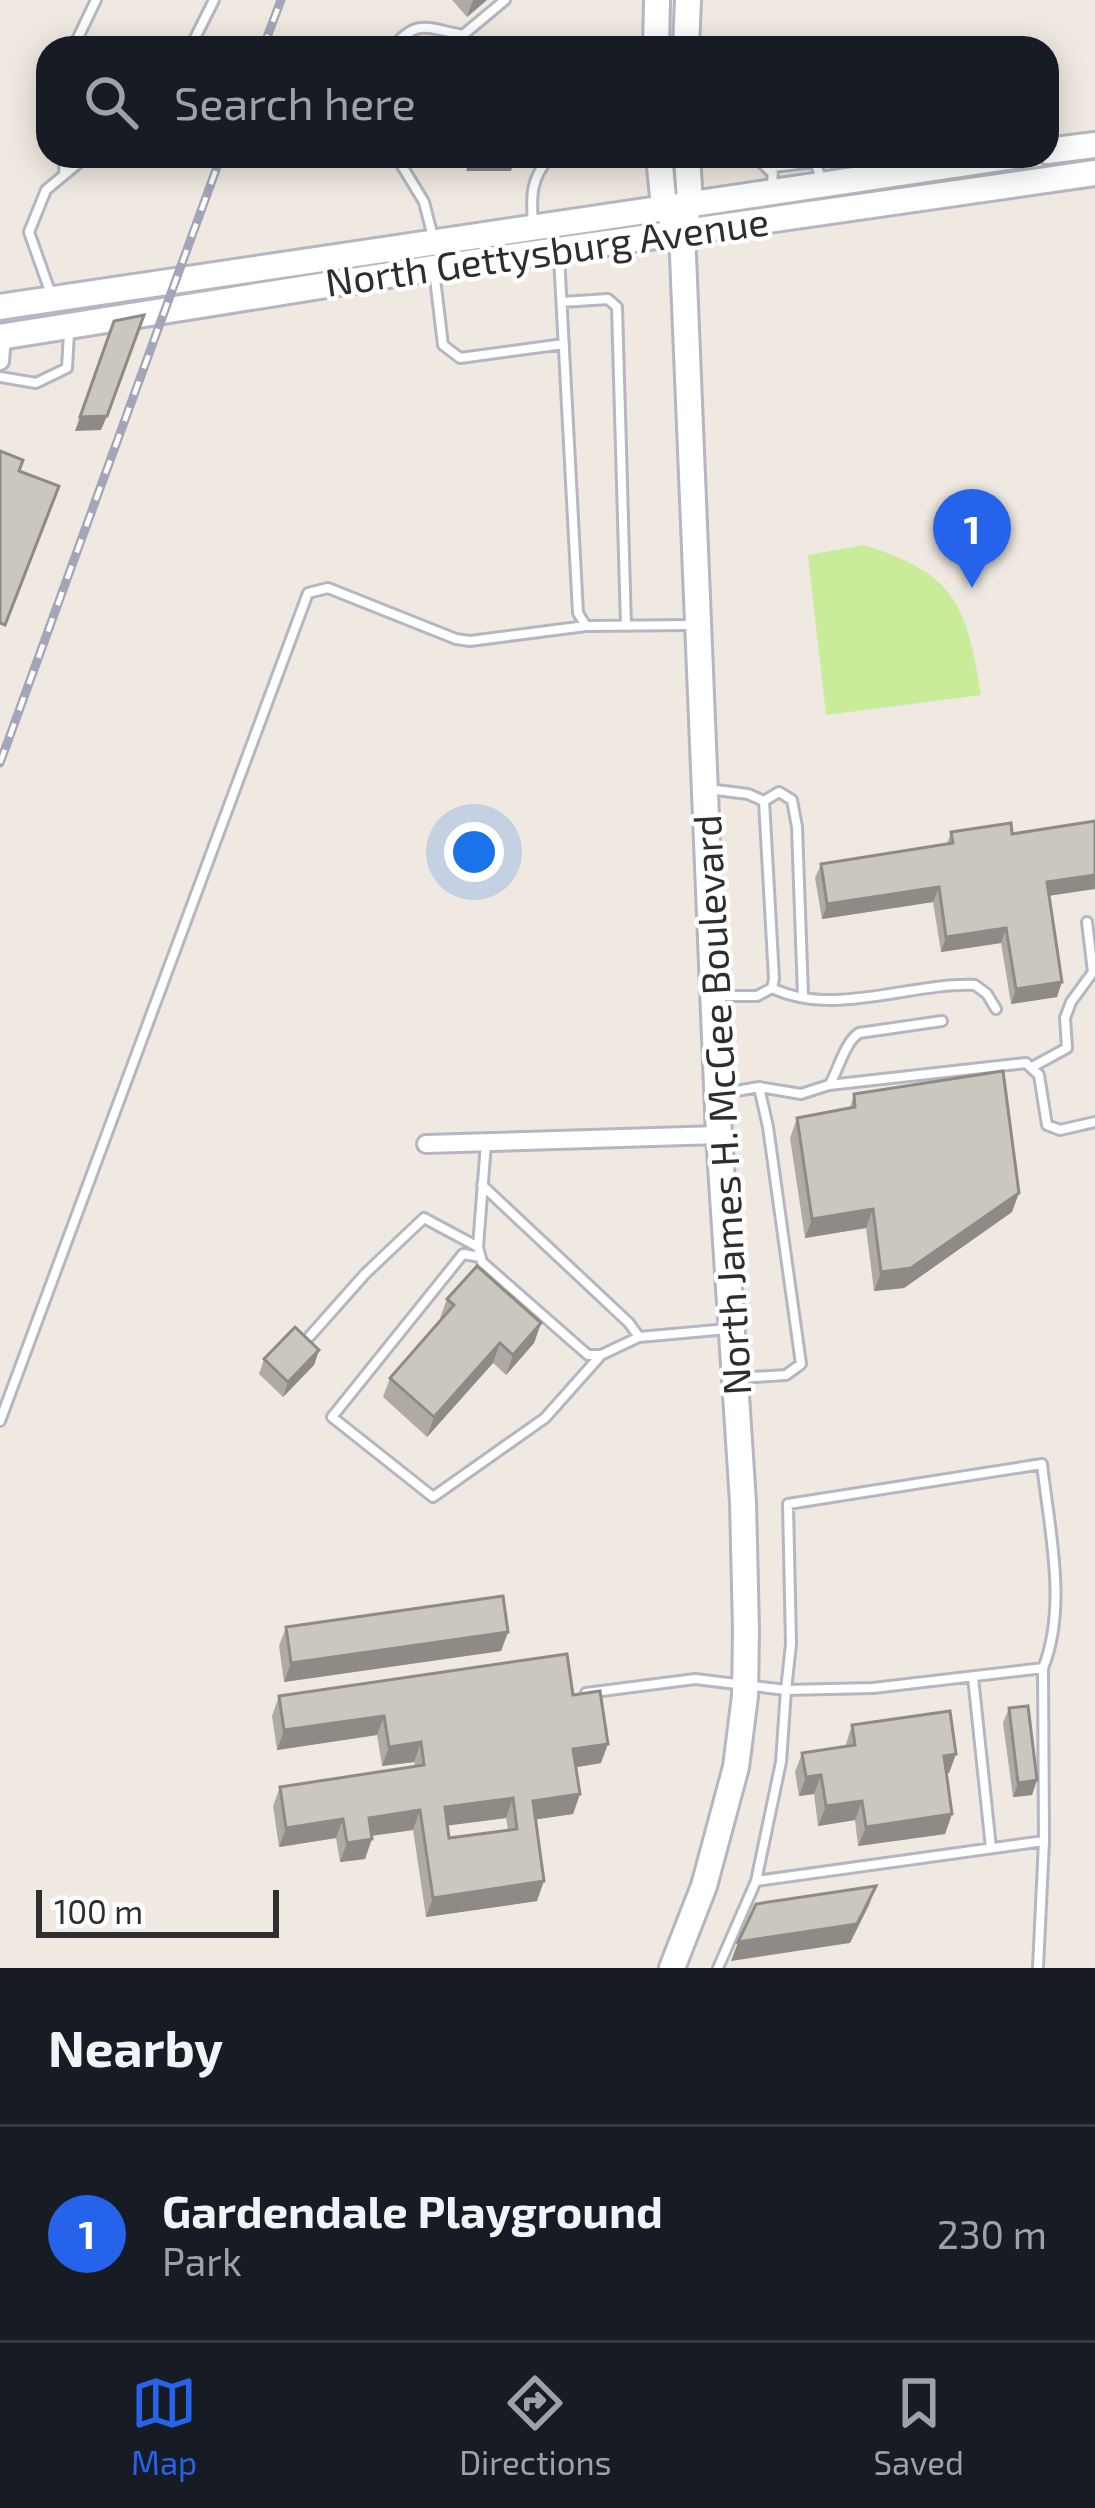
<!DOCTYPE html>
<style>
:root{--surface:#171b24;--page:#242831;--text:#f1f3f6;--muted:#9ea1a6;--line:#363941;--accent:#2563eb}
body{margin:0;font-family:"Exo 2",sans-serif;background:var(--page);color:var(--text)}
.scale{position:absolute;left:36px;bottom:30px;width:243px;box-sizing:border-box;padding-left:12px;border:6px solid #2e2e2e;border-top:0;font-size:33px;line-height:42px;white-space:nowrap;color:#2e2e2e;-webkit-text-stroke:9px #fff;paint-order:stroke}
.you{position:absolute;left:474px;top:852px;width:42px;height:42px;margin:-30px;border:9px solid #fff;border-radius:50%;background:#1a73e8;box-shadow:0 0 0 18px #1a73e833}
.badge{display:grid;place-items:center;width:78px;height:78px;border-radius:50%;background:var(--accent);color:#fff;font-size:39px;font-weight:700}
.pin{position:absolute;translate:-50% -99px;filter:drop-shadow(0 3px 6px #0008)}
.pin::after{content:'';position:absolute;top:63px;width:42px;height:36px;background:inherit;clip-path:polygon(0 0,100% 0,50% 100%)}
.list{margin:0;padding:0;list-style:none}
h2{display:flex;justify-content:space-between;align-items:center;height:156px;margin:0;padding:0 48px;font-size:51px}
h2 small{font-size:39px;font-weight:400;color:var(--muted)}
.list li{display:grid;grid-template-columns:78px 1fr auto;gap:36px;align-items:center;box-sizing:border-box;height:216px;padding:0 48px;border-top:3px solid var(--line)}
.list b{display:block;font-size:45px;white-space:nowrap}
.list p{margin:0;font-size:39px;white-space:nowrap;color:var(--muted)}
.list em{font-size:39px;font-style:normal;color:var(--muted)}
.icon{flex:none;width:66px;height:66px;fill:none;stroke:currentColor;stroke-width:2;stroke-linecap:round;stroke-linejoin:round}
.map{position:relative;flex:none;width:1095px;height:1968px;overflow:hidden}
.search{position:absolute;background:var(--surface);box-shadow:0 6px 30px #0003;left:36px;right:36px;top:36px;height:132px;display:flex;align-items:center;gap:30px;box-sizing:border-box;padding:0 42px;border-radius:36px;color:var(--muted);font-size:45px}
.sheet{height:372px;background:var(--surface)}
nav{display:flex;justify-content:space-around;align-items:center;box-sizing:border-box;height:168px;border-top:3px solid var(--line);background:var(--surface);font-size:33px;color:var(--muted)}
nav a{display:grid;justify-items:center;gap:6px}
nav .on{color:var(--accent)}
.map>svg:first-child{display:block}
.pitch{fill:#c9ec9a}
.lines{fill:none;stroke-linecap:round;stroke-linejoin:round}
.service-casing{stroke:#b4b7c1;stroke-width:14}
.minor-casing{stroke:#b4b7c1;stroke-width:22}
.secondary-casing{stroke:#b4b7c1;stroke-width:30}
.service{stroke:#fff;stroke-width:8}
.minor{stroke:#fff;stroke-width:16}
.secondary{stroke:#fff;stroke-width:24}
.rail-casing{stroke:#a3a6b8;stroke-width:9}
.rail{stroke:#fff;stroke-width:4.5;stroke-dasharray:14;stroke-linecap:butt}
.wall{fill:#afaba4;fill-rule:evenodd}
.shaded-wall{fill:#8e8b86}
.building{fill:#cbc7bf;stroke:#8e8b86;stroke-width:3;fill-rule:evenodd}
.labels{text-anchor:middle;stroke-width:9;stroke-linejoin:round;paint-order:stroke}
.street-label{font-size:39px;fill:#2e2e2e;stroke:#fff}
</style>
<div class="map">
<svg width="1095" height="1968" viewBox="0 0 1095 1968">
<rect width="100%" height="100%" fill="#efe9e1"/>
<!-- pitch -->
<path class="pitch" d="M864,545C956,574 966,604 981,695L826,715L808,555Z"/>
<g class="lines">
<!-- service casing -->
<g class="service-casing">
<path id="service" d="M73,48L96,0
M190,48L214,0
M392,48C418,17 428,29 463,35L505,0
M396,156L424,202L433,237
M755,156L770,171
M64,174L65,156
M772,189L773,167L815,162L822,181
M533,226C531,197 530,178 551,156
M559,256L578,613L586,626L691,625
M434,270L443,345L460,358L564,344
M52,297L29,232L46,190L87,156
M562,302L608,299L617,307L626,626
M0,377L36,383L67,368L69,333
M708,789L748,794L764,801L779,792L792,800L797,827L803,996
M772,988C834,1018 910,982 975,985L987,994L996,1009
M715,996H757L772,988L774,979L764,801
M1034,1066L1067,1048L1065,1018L1071,1002L1093,972L1087,922
M830,1084C839,1068 845,1042 859,1033L942,1021
M725,1093L759,1087L801,1094L829,1085L1026,1063L1039,1075L1047,1125L1060,1130L1095,1122
M486,1143L478,1247L482,1262L588,1355H601L639,1337L728,1329
M482,1185L629,1323L639,1337
M480,1257L463,1254L332,1417L433,1497L545,1418L601,1355
M310,1336L365,1274L424,1218L478,1247
M738,1378L786,1375L801,1364L768,1127L759,1087
M0,1421L308,593L328,588L456,639L470,641L586,626
M973,1677L991,1848
M586,1693L695,1679L786,1690L781,1762L756,1881L718,1968
M756,1881L1044,1841
M1038,1968L1044,1841L1043,1668L873,1688L786,1690L791,1644L788,1504L1042,1464C1049,1528 1068,1607 1043,1668"/>
</g>
<!-- minor casing -->
<g class="minor-casing">
<path id="minor" d="M0,361L2,337
M426,1144L719,1135"/>
</g>
<!-- secondary casing -->
<g class="secondary-casing">
<path id="secondary" d="M656,48L657,0
M686,48L688,0
M1047,151L1095,145
M659,156L664,207L673,220
M0,307L1015,156
M0,337L433,268L1095,173
M672,1968L704,1886L736,1767L745,1696L746,1630L743,1502L719,1135L682,231L690,202L687,156"/>
</g>
<!-- service -->
<use href="#service" class="service"/>
<!-- minor -->
<use href="#minor" class="minor"/>
<!-- secondary -->
<use href="#secondary" class="secondary"/>
<!-- rail casing -->
<g class="rail-casing">
<path id="rail" d="M263,48L281,0
M0,763L221,156"/>
</g>
<!-- rail -->
<use href="#rail" class="rail"/>
</g>
<!-- wall -->
<path class="wall" d="M452,0H487L467,17Z
M951,832L1012,834L1049,896L1057,997L1011,1004L1001,943L941,952L933,902L822,919L815,878L821,864L947,844Z
M854,1094L1012,1212L904,1288L874,1291L866,1228L805,1238L790,1138L797,1118L850,1108Z
M447,1299L541,1323L534,1343L506,1375L493,1363L427,1437L383,1397L390,1378L441,1320L440,1318Z
M319,1350L314,1365L283,1397L259,1374L264,1359Z
M286,1627L508,1632L501,1651L284,1682L279,1646Z
M573,1695L601,1763L576,1767L580,1794L573,1814L535,1819L537,1901L426,1917L413,1830L371,1836L365,1859L340,1862L336,1838L279,1847L273,1806L280,1787L415,1767L414,1762L382,1766L377,1735L277,1750L272,1716L279,1696ZM506,1818L508,1830L449,1838L447,1825Z
M1009,1708L1037,1780L1032,1795L1013,1797L1003,1723Z
M852,1725L956,1754L949,1773L946,1774L952,1814L945,1834L858,1846L855,1820L818,1826L814,1794L799,1796L795,1772L802,1753L845,1747Z"/>
<!-- shaded-wall -->
<path class="shaded-wall" d="M473,0H487L467,17Z
M471,156H516L511,171H466Z
M107,416L101,430L75,431L80,417Z
M1095,875V889L1041,897L1047,882Z
M939,887L933,902L822,919L827,904Z
M1006,928L1001,943L941,952L946,937Z
M1062,982L1057,997L1011,1004L1016,989Z
M1019,1193L1012,1212L904,1288L874,1291L881,1272Z
M873,1209L866,1228L805,1238L812,1219Z
M541,1323L534,1343L506,1375L513,1355Z
M500,1343L493,1363L427,1437L434,1417Z
M319,1350L314,1365L283,1397L288,1382Z
M508,1632L501,1651L284,1682L291,1663Z
M384,1716L377,1735L277,1750L284,1730Z
M421,1742L414,1762L382,1766L389,1747Z
M608,1744L601,1763L566,1769L573,1749Z
M956,1754L949,1773L937,1775L944,1756Z
M821,1775L814,1794L799,1796L806,1777Z
M1037,1780L1032,1795L1013,1797L1018,1783Z
M580,1794L573,1814L526,1821L533,1801Z
M513,1798L506,1818L437,1827L445,1807Z
M862,1801L855,1820L818,1826L826,1806Z
M420,1810L413,1830L362,1837L369,1818Z
M952,1814L945,1834L858,1846L866,1827Z
M343,1819L336,1838L279,1847L286,1828Z
M372,1839L365,1859L340,1862L347,1843Z
M544,1881L537,1901L426,1917L433,1898Z
M876,1886L869,1905L850,1943L731,1961L738,1942Z"/>
<!-- building -->
<path class="building" d="M402,46H449V48H402Z
M144,315L107,416L80,417L114,321Z
M0,451L23,460L19,471L59,486L5,625L0,623Z
M1095,821V875L1047,882L1062,982L1016,989L1006,928L946,937L939,887L827,904L821,864L953,843L951,832L1011,823L1012,834Z
M1003,1071L1019,1193L911,1268L881,1272L873,1209L812,1219L797,1118L855,1107L854,1094Z
M477,1266L541,1323L513,1355L500,1343L434,1417L390,1378L454,1305L447,1299Z
M295,1327L319,1350L288,1382L264,1359Z
M503,1596L508,1632L291,1663L286,1627Z
M567,1654L573,1695L600,1691L608,1744L573,1749L580,1794L533,1801L544,1881L433,1898L420,1810L369,1818L372,1839L347,1843L343,1819L286,1828L280,1787L424,1765L421,1742L389,1747L384,1716L284,1730L279,1696ZM513,1798L517,1829L449,1838L445,1807Z
M1028,1706L1037,1780L1018,1783L1009,1708Z
M950,1711L956,1754L944,1756L952,1814L866,1827L862,1801L826,1806L821,1775L806,1777L802,1753L855,1745L852,1725Z
M876,1886L857,1924L738,1942L756,1904Z"/>
<g class="labels">
<!-- street labels -->
<g class="street-label">
<text transform="translate(547 252) rotate(-8)" y="14">North Gettysburg Avenue</text>
<text transform="translate(722 1105) rotate(-93)" y="14">North James H. McGee Boulevard</text>
</g>
</g>
</svg>
<div class="scale">100 m</div>
<div class="you"></div>
<div class="pin badge" style="left:972px;top:588px">1</div>
<div class="search"><svg class="icon" aria-label="search" viewBox="0 0 24 24"><circle cx="10" cy="10" r="6"/><path d="M15 15l6 6"/></svg>Search here</div>
</div>
<section class="sheet">
<h2>Nearby<small></small></h2>
<ul class="list">
<li><span class="badge">1</span><div><b>Gardendale Playground</b><p>Park</p></div><em>230 m</em></li>
</ul>
</section>
<nav>
<a class="on"><svg class="icon" aria-label="map" viewBox="0 0 24 24"><path d="M3 6l6-2 6 2 6-2v14l-6 2-6-2-6 2zM9 4v14M15 6v14"/></svg>Map</a>
<a><svg class="icon" aria-label="directions" viewBox="0 0 24 24"><path d="M12 3l9 9-9 9-9-9zM9 14v-3h6M13 9l2 2-2 2"/></svg>Directions</a>
<a><svg class="icon" aria-label="saved" viewBox="0 0 24 24"><path d="M7 4h10v16l-5-4-5 4z"/></svg>Saved</a>
</nav>
